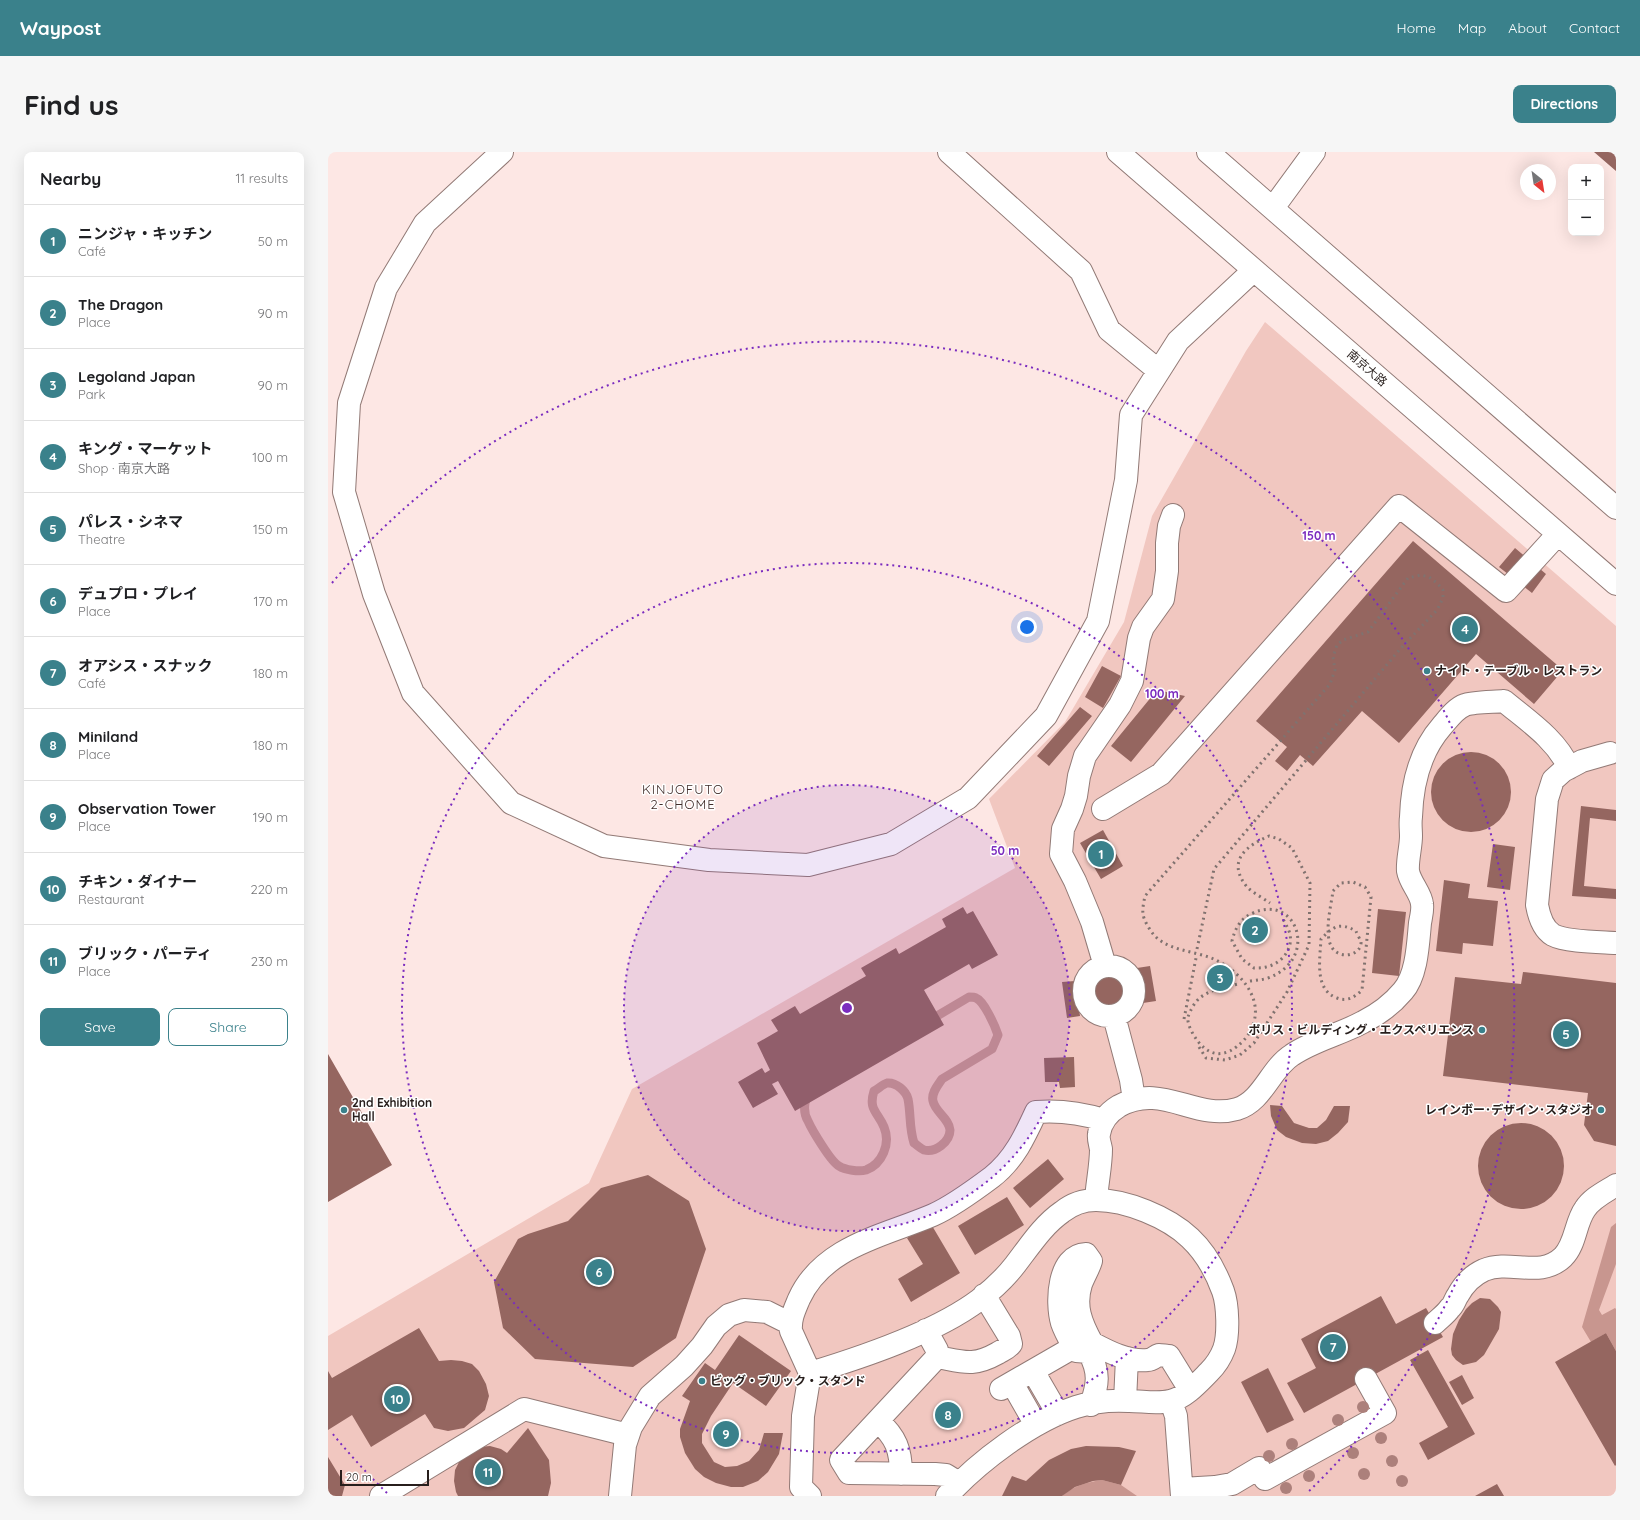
<!DOCTYPE html>
<meta charset="utf-8">
<style>
:root{--surface:#fff;--page:#f6f6f6;--text:#202124;--muted:#757577;--line:#e0e0e0;--accent:#3a818b}
body{margin:0;font-family:Quicksand,"Noto Sans JP",sans-serif;background:var(--page);color:var(--text)}
.controls{position:absolute;right:12px;top:12px;display:grid;overflow:hidden;border-radius:8px;box-shadow:0 4px 16px #0002}
.controls button{width:36px;height:36px;display:grid;place-items:center;padding:0;border:0;border-bottom:1px solid var(--line);background:var(--surface);color:var(--text);font:20px sans-serif}
.compass{position:absolute;left:1192px;top:12px;width:36px;height:36px;border-radius:50%;background:var(--surface);box-shadow:0 4px 16px #0002;rotate:150deg}
.scale{position:absolute;left:12px;bottom:10px;width:89px;box-sizing:border-box;padding-left:4px;border:2px solid #271e1c;border-top:0;font-size:11px;line-height:14px;white-space:nowrap;color:#271e1c;-webkit-text-stroke:3px #fff;paint-order:stroke}
.you{position:absolute;left:699px;top:475px;width:14px;height:14px;margin:-10px;border:3px solid #fff;border-radius:50%;background:#1a73e8;box-shadow:0 0 0 6px #1a73e833}
.badge{display:grid;place-items:center;width:26px;height:26px;border-radius:50%;background:var(--accent);color:#fff;font-size:13px;font-weight:700}
.pin{position:absolute;translate:-50% -50%;border:2px solid #fff;box-shadow:0 1px 4px #0006}
.list{margin:0;padding:0;list-style:none}
h2{display:flex;justify-content:space-between;align-items:center;height:52px;margin:0;padding:0 16px;font-size:17px}
h2 small{font-size:13px;font-weight:400;color:var(--muted)}
.list li{display:grid;grid-template-columns:26px 1fr auto;gap:12px;align-items:center;box-sizing:border-box;height:72px;padding:0 16px;border-top:1px solid var(--line)}
.list b{display:block;font-size:15px;white-space:nowrap}
.list p{margin:0;font-size:13px;white-space:nowrap;color:var(--muted)}
.list em{font-size:13px;font-style:normal;color:var(--muted)}
.actions{display:flex;gap:8px;padding:12px 16px}
.actions a{flex:1;padding:9px 0;border:1px solid var(--accent);border-radius:8px;text-align:center;font-size:14px;color:var(--accent)}
.actions .main{background:var(--accent);color:#fff}
.map{position:relative;flex:none;width:1288px;height:1344px;overflow:hidden;border-radius:8px}
header{display:flex;align-items:center;gap:24px;box-sizing:border-box;height:56px;padding:0 20px;background:var(--accent);color:#fff}
header strong{font-size:19px}
nav{display:flex;gap:22px;margin-inline-start:auto;font-size:14px}
.intro{display:flex;align-items:center;justify-content:space-between;box-sizing:border-box;height:96px;padding:0 24px}
h1{margin:0;font-size:28px}
.button{padding:10px 18px;border-radius:8px;background:var(--accent);color:#fff;font-size:14px;font-weight:700}
main{display:flex;gap:24px;padding:0 24px}
aside{flex:1;background:var(--surface);border-radius:8px;box-shadow:0 4px 16px #0002}
.map>svg:first-child{display:block}
.green{fill:#f1c7c0}
.water{fill:#c8968f}
.lines{fill:none;stroke-linecap:round;stroke-linejoin:round}
.stream{stroke:#c8968f;stroke-width:9}
.building{fill:#956660}
.minor-casing{stroke:#927a76;stroke-width:24}
.minor{stroke:#fff;stroke-width:22}
.rail{stroke:#80726f;stroke-width:3;stroke-dasharray:2 4;stroke-linecap:butt}
.tree{fill:#ac807b}
.ring{fill:none;stroke:#7b2cbf;stroke-width:2;stroke-dasharray:2 4}
.poi-dot{fill:#3a818b;stroke:#fff;stroke-width:1.5}
.labels{text-anchor:middle;stroke-width:3;stroke-linejoin:round;paint-order:stroke}
.street-label{font-size:12px;fill:#271e1c;stroke:#fff}
.poi-label{font-size:12px;font-weight:bold;fill:#271e1c;stroke:#fff;text-anchor:start}
.neighbourhood-label{font-size:13px;letter-spacing:1px;fill:#402c29;stroke:#fff}
.centre{fill:#7b2cbf;stroke:#fff;stroke-width:2}
.ring-label{font-size:12px;text-anchor:middle;font-weight:bold;fill:#7b2cbf;stroke:#fff;stroke-width:3;stroke-linejoin:round;paint-order:stroke}
</style>
<header>
<strong>Waypost</strong>
<nav><a>Home</a><a>Map</a><a>About</a><a>Contact</a></nav>
</header>
<div class="intro"><h1>Find us</h1><a class="button">Directions</a></div>
<main>
<aside>
<h2>Nearby<small>11 results</small></h2>
<ul class="list">
<li><span class="badge">1</span><div><b>ニンジャ・キッチン</b><p>Café</p></div><em>50 m</em></li>
<li><span class="badge">2</span><div><b>The Dragon</b><p>Place</p></div><em>90 m</em></li>
<li><span class="badge">3</span><div><b>Legoland Japan</b><p>Park</p></div><em>90 m</em></li>
<li><span class="badge">4</span><div><b>キング・マーケット</b><p>Shop · 南京大路</p></div><em>100 m</em></li>
<li><span class="badge">5</span><div><b>パレス・シネマ</b><p>Theatre</p></div><em>150 m</em></li>
<li><span class="badge">6</span><div><b>デュプロ・プレイ</b><p>Place</p></div><em>170 m</em></li>
<li><span class="badge">7</span><div><b>オアシス・スナック</b><p>Café</p></div><em>180 m</em></li>
<li><span class="badge">8</span><div><b>Miniland</b><p>Place</p></div><em>180 m</em></li>
<li><span class="badge">9</span><div><b>Observation Tower</b><p>Place</p></div><em>190 m</em></li>
<li><span class="badge">10</span><div><b>チキン・ダイナー</b><p>Restaurant</p></div><em>220 m</em></li>
<li><span class="badge">11</span><div><b>ブリック・パーティ</b><p>Place</p></div><em>230 m</em></li>
</ul>
<div class="actions"><a class="main">Save</a><a>Share</a></div>
</aside>
<div class="map">
<svg width="1288" height="1344" viewBox="0 0 1288 1344">
<rect width="100%" height="100%" fill="#fde7e4"/>
<!-- green -->
<path class="green" d="M937,170L1288,474V1344H0V1184L261,1031L304,937L687,716L661,647L737,570L796,470L824,364L918,199Z"/>
<!-- water -->
<path class="water" d="M1288,1071V1112L1271,1158L1274,1163L1287,1156L1288,1157V1199L1278,1181L1263,1190L1254,1175L1283,1075Z
M774,1328L793,1333L809,1344H734C745,1334 760,1330 774,1328Z"/>
<g class="lines">
<!-- stream -->
<path class="stream" d="M641,845C644,845 646,845 648,846C656,849 667,874 670,883L664,897L614,927C610,933 603,941 605,949C607,960 621,966 622,978C622,990 607,1001 596,998C592,996 589,993 586,991C581,976 583,962 580,947C578,939 568,930 559,931C555,932 550,937 546,939C540,958 550,960 556,975C563,992 554,1012 538,1018C531,1020 517,1018 511,1014C503,1010 484,978 480,969C477,964 476,957 477,951C478,946 481,942 484,938Z"/>
</g>
<!-- building -->
<path class="building" d="M1266,0H1288V19Z
M1085,389L1235,518L1206,552L1148,502L1071,591L1034,559L985,614L972,603L959,619L947,609L959,595L928,569Z
M1187,396L1218,422L1204,441L1171,415Z
M774,514L793,524L775,556L757,545Z
M829,538L857,544L803,610L783,594Z
M752,555L764,564L721,614L709,604Z
M1103 640a40 40 0 1 1 80 0a40 40 0 1 1-80 0Z
M1253,654L1288,658V669L1262,666L1256,734L1288,737V747L1244,744Z
M775,678L795,714L773,727L752,691Z
M1165,692L1187,695L1182,738L1159,735Z
M1116,728L1142,732L1140,746L1170,749L1165,794L1135,791L1134,802L1108,799Z
M635,755L639,762L645,759L670,803L644,817L641,812L596,838L616,873L467,959L450,929L444,932L450,942L425,956L410,930L434,916L437,921L442,918L429,891L450,879L443,868L467,854L472,862L538,824L533,816L568,796L571,802L618,775L614,767Z
M1050,757L1078,760L1071,824L1044,821Z
M822,814L828,849L815,851L809,816Z
M1195,820L1288,831V994L1266,989L1256,973L1260,941L1115,924L1127,825L1193,832Z
M786,823L797,833L798,845L790,854L775,855L768,847L767,832L775,824Z
M747,829L752,864L739,866L734,830Z
M0,902L64,1013L0,1050Z
M746,905L747,935L732,936L731,930H717L716,906Z
M942,953L954,954L966,971L981,976H989L998,968L1006,954H1022L1020,970L1010,981L1000,989L988,992L974,991L958,985L949,978L943,964Z
M1150 1014a43 43 0 1 1 86 0a43 43 0 1 1-86 0Z
M720,1007L736,1027L702,1056L685,1036Z
M320,1023L361,1049L378,1097L348,1186L305,1215L207,1207L175,1176L166,1130L190,1087L200,1082L240,1069L273,1036Z
M679,1045L696,1073L647,1103L630,1074Z
M603,1072L632,1121L583,1150L570,1127L595,1112L579,1086Z
M1053,1144L1068,1172L1098,1156L1115,1185L976,1261L959,1231L988,1216L973,1187Z
M1152,1146L1162,1147L1170,1155L1173,1160L1171,1177L1156,1203L1148,1210L1135,1213L1128,1208L1124,1203L1123,1197L1125,1182L1131,1168L1138,1157L1144,1151Z
M91,1176L111,1209L123,1208L134,1209L144,1212L151,1219L158,1232L161,1244L157,1258L136,1276L120,1279L106,1276L97,1262L43,1295L24,1263L0,1278V1219L4,1226Z
M1278,1181L1288,1199V1313L1287,1314L1227,1210Z
M411,1183L463,1219L438,1254L405,1231L383,1264L374,1282V1291L386,1310L397,1315L409,1314L421,1309L431,1298L436,1281H455L451,1302L440,1320L430,1329L415,1335H403L388,1331L376,1325L367,1317L357,1301L352,1285V1277L362,1249L354,1244L377,1211L387,1218Z
M1100,1198L1147,1282L1100,1308L1091,1291L1120,1275L1082,1208Z
M940,1216L966,1268L939,1281L913,1230Z
M1134,1223L1146,1246L1134,1253L1121,1230Z
M200,1276L221,1308L223,1331L220,1344H130L128,1340L126,1329L127,1318L132,1308L151,1295L162,1294L173,1297L179,1301Z
M758,1294L791,1295L808,1299L793,1333L774,1328L765,1329L747,1335L734,1344H674L684,1324L698,1329L721,1308L743,1297Z
M0,1305L17,1333L14,1344H0Z
M1169,1332L1176,1344H1147Z"/>
<g class="lines">
<!-- minor casing -->
<g class="minor-casing">
<path id="minor" d="M174,0L97,71L58,136L21,251L16,340L46,442L85,541L183,651L276,694L381,708L480,713L563,692L640,646L718,564L770,469L798,328L803,263L850,189L926,118
M621,0L753,119L781,178L831,219
M790,0L1288,432
M880,0L1288,356
M945,56L986,0
M1282,601L1254,609L1235,619L1225,628L1219,647L1209,753C1211,764 1215,777 1225,783C1238,790 1273,790 1288,791
M775,657L833,622L1071,354L1178,439L1230,382
M756 839a25 25 0 1 1 50 0a25 25 0 1 1-50 0Z
M777,814L764,770L747,729L733,702L735,677L744,657L748,644L751,624L757,604L792,553L804,529L811,486L815,475L835,447L839,419V391L841,374L845,363
M786,864L803,928L806,948
M768,1048C769,1031 773,1014 773,997C772,992 770,986 771,982C773,969 781,960 791,954C834,930 867,969 909,957C935,949 942,917 964,903C986,888 1011,883 1035,870C1049,863 1065,851 1075,839C1089,823 1090,792 1092,771C1093,765 1095,758 1094,752C1093,741 1082,731 1080,719C1079,709 1083,695 1083,684C1083,678 1082,671 1083,665C1084,632 1092,599 1114,574C1120,567 1128,556 1137,553C1144,550 1167,550 1176,549C1200,569 1228,587 1241,616
M1107,1171C1112,1166 1118,1162 1122,1156C1126,1153 1127,1147 1130,1143C1136,1132 1145,1123 1156,1118C1183,1107 1212,1127 1235,1105C1248,1092 1247,1071 1257,1057C1264,1046 1277,1040 1288,1033
M598,1178L609,1198V1205L513,1308L521,1321L607,1322L618,1323L631,1331
M764,1191C781,1200 800,1210 820,1208C825,1208 827,1204 831,1203C834,1203 838,1204 841,1204L862,1238
M761,1200L764,1191C753,1171 746,1154 753,1132C756,1124 761,1116 763,1109L758,1102C730,1103 728,1150 734,1171C737,1180 743,1190 748,1199L761,1200C772,1221 770,1232 763,1253
M609,1205C636,1210 645,1215 670,1201C675,1198 680,1196 683,1192L681,1184L656,1143
M705,1219L730,1262
M482,1221L463,1179C462,1167 466,1159 471,1147C495,1094 556,1084 605,1063C623,1055 648,1037 664,1025C686,1008 697,984 708,960C732,958 753,961 776,968
M684,1231L708,1273
M673,1237L746,1195
M797,1249L799,1206
M843,1249L848,1264L854,1344
M550,1269C568,1285 573,1298 573,1322
M854,1337L887,1335L904,1332L931,1316L937,1327L1057,1261L1038,1227
M53,1344L196,1257L300,1283
M292,1344L297,1293L303,1275L322,1244L356,1214L374,1194L388,1174L401,1163L416,1158L439,1160L463,1172
M482,1344L473,1335L475,1264L482,1221C535,1205 607,1181 651,1148C664,1138 677,1126 687,1113C701,1095 715,1073 734,1060C744,1052 755,1048 768,1048C798,1048 840,1065 862,1086C877,1100 888,1120 895,1139C900,1153 901,1183 896,1197C893,1205 887,1214 881,1220C871,1230 857,1246 842,1249C829,1252 814,1249 801,1249C784,1248 764,1250 748,1255C704,1269 650,1310 619,1344"/>
</g>
<!-- minor -->
<use href="#minor" class="minor"/>
<!-- rail -->
<path class="rail" d="M1005,739L1013,731L1025,730L1037,735L1043,745L1034,838C1027,845 1019,850 1009,846C986,838 992,807 993,787C1006,774 1011,770 1028,779C1029,782 1032,787 1033,790C1034,804 1006,811 1001,788C998,772 1003,754 1005,739
M869,797L886,717L1073,496L1109,458L1115,446V438L1109,431L1101,425L1093,423L1080,426L1040,480L1015,488L1009,493L1005,505L1007,518L1002,532L817,744C814,759 813,763 821,776C835,801 867,797 890,809C907,818 924,834 927,854C929,866 924,879 916,888C897,908 879,906 865,882C863,878 859,871 860,865C862,859 867,849 873,845C884,837 897,835 910,832
M922,829C928,828 934,828 940,826C992,807 969,741 925,761C913,766 907,776 904,789L914,807L926,816C930,816 934,816 938,815C954,812 967,795 961,779C959,774 956,769 954,765
M856,867L868,806
M871,895L878,906L897,908L912,903L926,891L959,840L981,793L982,731L964,696L951,687L941,684C918,694 898,709 919,735C925,741 935,746 942,751"/>
</g>
<!-- trees -->
<g class="tree">
<circle cx="1035" cy="1255" r="6"/>
<circle cx="1010" cy="1268" r="6"/>
<circle cx="1053" cy="1286" r="6"/>
<circle cx="964" cy="1292" r="6"/>
<circle cx="1025" cy="1301" r="6"/>
<circle cx="941" cy="1304" r="6"/>
<circle cx="1064" cy="1309" r="6"/>
<circle cx="1036" cy="1322" r="6"/>
<circle cx="981" cy="1324" r="6"/>
<circle cx="1074" cy="1329" r="6"/>
<circle cx="958" cy="1336" r="6"/>
</g>
<!-- distance rings -->
<circle cx="519" cy="856" r="223" fill="#7b2cbf" fill-opacity=".12"/>
<g class="ring">
<circle cx="519" cy="856" r="223"/>
<circle cx="519" cy="856" r="445"/>
<path d="M59 1341A668 668 0 0 1 4 1281M4 431A668 668 0 1 1 979 1341"/>
</g>
<!-- markers -->
<g class="poi-dot">
<circle cx="1099" cy="519" r="4"/>
<circle cx="1154" cy="878" r="4"/>
<circle cx="16" cy="958" r="4"/>
<circle cx="1273" cy="958" r="4"/>
<circle cx="374" cy="1229" r="4"/>
</g>
<g class="labels">
<!-- street labels -->
<g class="street-label">
<text transform="translate(1039 216) rotate(41)" y="4">南京大路</text>
</g>
<!-- poi labels -->
<g class="poi-label">
<text x="1107" y="523">ナイト・テーブル・レストラン</text>
<text x="1146" y="882" text-anchor="end">ポリス・ビルディング・エクスペリエンス</text>
<text x="24" y="955">2nd Exhibition<tspan x="24" dy="14">Hall</tspan></text>
<text x="1265" y="962" text-anchor="end">レインボー･デザイン･スタジオ</text>
<text x="382" y="1233">ビッグ・ブリック・スタンド</text>
</g>
<!-- neighbourhood labels -->
<g class="neighbourhood-label">
<text x="355" y="642">KINJOFUTO<tspan x="355" dy="15">2-CHOME</tspan></text>
</g>
</g>
<circle cx="519" cy="856" r="6" class="centre"/>
<g class="ring-label">
<text x="991" y="388">150 m</text>
<text x="834" y="546">100 m</text>
<text x="677" y="703">50 m</text>
</g>
</svg>
<div class="controls">
<button>+</button>
<button>−</button>
</div>
<svg class="compass" viewBox="-18 -18 36 36"><path d="M0-13l5 13h-10z" fill="#e53935"/><path d="M0 13l5-13h-10z" fill="#757577"/></svg>
<div class="scale">20 m</div>
<div class="you"></div>
<div class="pin badge" style="left:773px;top:702px">1</div>
<div class="pin badge" style="left:927px;top:778px">2</div>
<div class="pin badge" style="left:892px;top:826px">3</div>
<div class="pin badge" style="left:1137px;top:477px">4</div>
<div class="pin badge" style="left:1238px;top:882px">5</div>
<div class="pin badge" style="left:271px;top:1120px">6</div>
<div class="pin badge" style="left:1005px;top:1195px">7</div>
<div class="pin badge" style="left:620px;top:1263px">8</div>
<div class="pin badge" style="left:398px;top:1282px">9</div>
<div class="pin badge" style="left:69px;top:1247px">10</div>
<div class="pin badge" style="left:160px;top:1320px">11</div>
</div>
</main>
